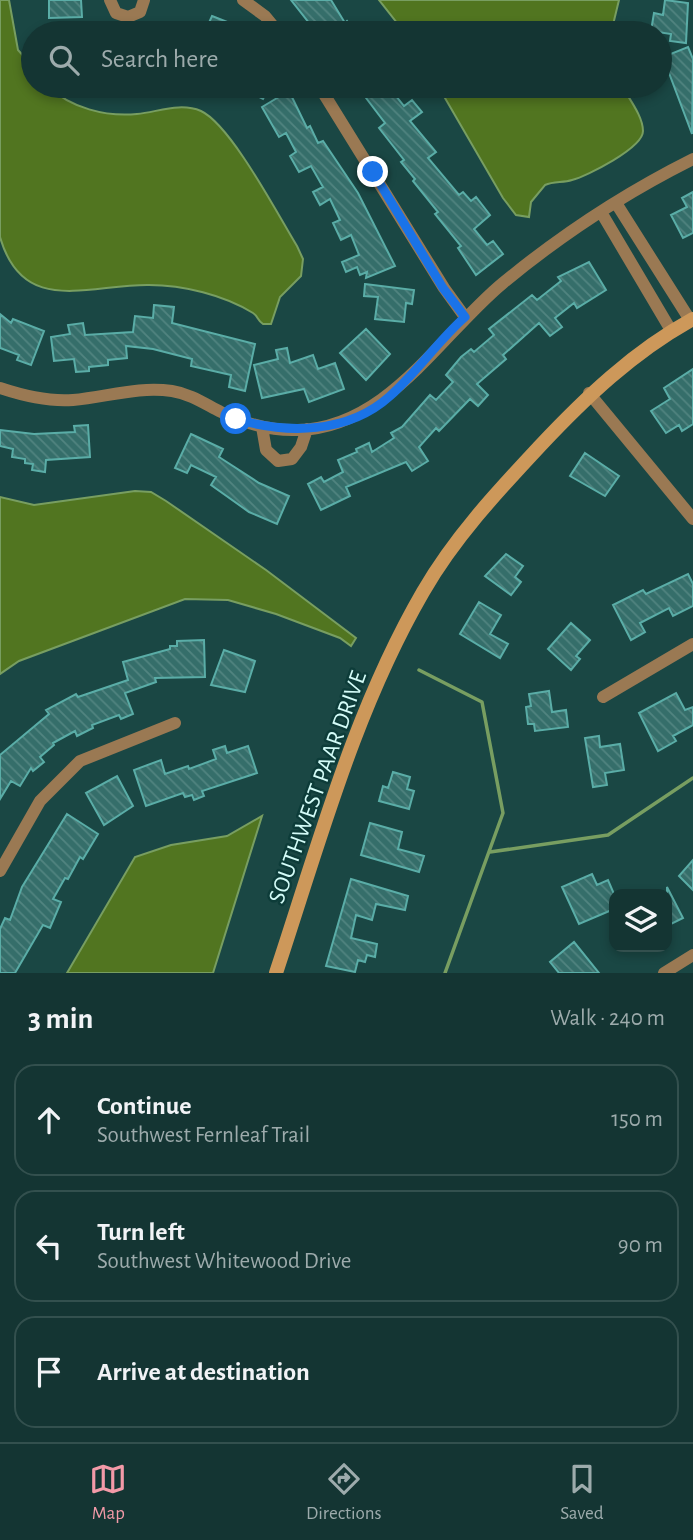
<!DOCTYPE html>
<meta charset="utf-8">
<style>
:root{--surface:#143533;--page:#21403f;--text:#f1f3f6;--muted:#9dabac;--line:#33504e;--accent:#f39aa8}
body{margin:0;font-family:"Alegreya Sans",sans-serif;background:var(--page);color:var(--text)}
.controls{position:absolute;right:21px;bottom:21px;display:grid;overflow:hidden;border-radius:14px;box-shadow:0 4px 10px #0003}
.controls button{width:63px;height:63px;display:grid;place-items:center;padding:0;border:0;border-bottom:2px solid var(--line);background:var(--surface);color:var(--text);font:35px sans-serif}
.stop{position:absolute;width:21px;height:21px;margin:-16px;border:5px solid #1a73e8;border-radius:50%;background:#fff}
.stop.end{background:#1a73e8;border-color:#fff;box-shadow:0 2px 7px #0008}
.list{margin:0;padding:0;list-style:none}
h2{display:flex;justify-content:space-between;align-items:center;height:91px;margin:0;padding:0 28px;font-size:30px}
h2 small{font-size:23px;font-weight:400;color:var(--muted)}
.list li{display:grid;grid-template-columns:46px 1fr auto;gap:21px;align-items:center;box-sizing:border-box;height:112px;margin:0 14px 14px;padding:0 14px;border:2px solid var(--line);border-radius:21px}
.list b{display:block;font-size:26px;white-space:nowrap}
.list p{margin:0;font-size:23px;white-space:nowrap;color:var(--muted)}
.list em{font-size:23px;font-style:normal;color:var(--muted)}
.icon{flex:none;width:38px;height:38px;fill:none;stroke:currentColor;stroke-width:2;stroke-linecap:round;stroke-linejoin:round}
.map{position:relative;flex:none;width:693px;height:973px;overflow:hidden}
.search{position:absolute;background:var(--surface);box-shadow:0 4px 10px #0003;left:21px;right:21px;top:21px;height:77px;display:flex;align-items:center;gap:18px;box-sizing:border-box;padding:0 24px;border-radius:38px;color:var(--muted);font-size:26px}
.sheet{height:469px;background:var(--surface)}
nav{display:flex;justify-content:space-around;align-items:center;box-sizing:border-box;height:98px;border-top:2px solid var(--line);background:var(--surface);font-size:19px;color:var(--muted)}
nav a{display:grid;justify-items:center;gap:4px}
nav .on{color:var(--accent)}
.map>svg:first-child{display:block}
.water{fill:#517520;stroke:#789e61;stroke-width:2}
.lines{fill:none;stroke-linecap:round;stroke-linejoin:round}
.stream{stroke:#789e61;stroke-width:3.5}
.building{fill:url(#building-back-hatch);stroke:#5aada7;stroke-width:2}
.street{stroke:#9a7953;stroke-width:12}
.secondary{stroke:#cd985a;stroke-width:14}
.route{stroke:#1a73e8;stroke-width:9}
.labels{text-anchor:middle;stroke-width:5;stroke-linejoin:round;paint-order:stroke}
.street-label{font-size:24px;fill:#d4fcf8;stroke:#0d3c39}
</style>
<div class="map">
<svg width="693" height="973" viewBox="0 0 693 973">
<defs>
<pattern id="building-back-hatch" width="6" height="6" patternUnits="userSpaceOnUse" patternTransform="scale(1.75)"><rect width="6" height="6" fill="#356e6a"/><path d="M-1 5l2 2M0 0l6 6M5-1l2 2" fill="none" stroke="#518480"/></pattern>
</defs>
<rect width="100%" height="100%" fill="#1a4744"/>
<!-- water -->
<path class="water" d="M0,0H9L18,50L33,67V86H48C70,108 106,117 137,114C158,112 180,102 201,111C231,125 278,215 297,246L303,259L301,276L280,297L271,324H263C257,320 258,316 253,313C224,295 183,285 149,285C89,284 23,317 0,237Z
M379,0H619L611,33H405Z
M438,86H622C629,99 643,116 643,131C643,148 587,176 572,180C563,183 554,181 545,185L531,202L529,217L516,215L503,198Z
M135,491L151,492L166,501L266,570L356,638L351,646L340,638L276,614L228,600L185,599L19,661L0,674V497L34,505Z
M262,816L213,973H67L135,857L171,845L227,836Z"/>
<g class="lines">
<!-- stream -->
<path class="stream" d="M419,670L482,702L503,813L445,973
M490,852L608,835L693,778"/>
</g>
<!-- building -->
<path class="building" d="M49,0H81L82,17L49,18Z
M291,0H331L345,23L347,21L356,33H317Z
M665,0L688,3L686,43L670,41L671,34L651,31L654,13L663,15Z
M212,16L230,23L225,33H209L211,28L207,27Z
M688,47L693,59L692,134L663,57Z
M238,86H270L263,99Z
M357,86H388L404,106L412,100L422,112L410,121L436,152L428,158L459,195L463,192L471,201L476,197L490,215L474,229L487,245L493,241L503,254L476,275L458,248L461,246L435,214L438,212L413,181L415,179L401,162L404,160L379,128L385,123Z
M289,91L307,128L310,126L318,143L323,141L358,193L395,266L366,278L367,272L360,275L357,267L346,272L342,262L359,255L351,235L341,240L333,223L340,220L330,199L320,205L313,192L323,187L311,166L299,172L290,156L296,152L286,133L279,137L262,107Z
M693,192V233L683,238L671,215L687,207L682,198Z
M589,262L606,290L577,308L574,303L555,318L562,327L550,336L539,323L503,355L506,359L477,384L488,395L478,406L470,399L439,431L436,428L419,447L428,461L412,471L406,462L346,487L350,496L321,510L308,484L321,477L324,482L343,472L338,460L357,452L356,449L369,443L372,452L394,438L391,433L402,427L430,395L436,400L453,382L446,375L461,357L471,349L474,352L494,335L489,329L532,295L537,300L561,281L558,277Z
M365,284L414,290L412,304L406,303L404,322L375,319L378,297L364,296Z
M154,305L174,307L172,323L255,344L245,391L229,387L231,375L191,366L192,359L153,349L126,346L127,358L108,360V365L89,367V371L76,372L74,359L54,361L51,337L70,334L68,325L83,323L85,335L133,332L135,316L153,318Z
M0,314L11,323L13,319L44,331L31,365L17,360L19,355L0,348Z
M366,329L390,354L366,380L340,353Z
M287,348L290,363L313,355L318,369L335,363L344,389L309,402L304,389L262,398L254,365L278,359L276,350Z
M693,369V424L682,431L679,425L666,433L651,411L670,399L664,388Z
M88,425L90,457L46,460L45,472L32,470L33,464L25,463V459L12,457L13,449L0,446V430L34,434L75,432L74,426Z
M191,434L223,449L219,457L259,483L289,496L277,524L249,512L211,485L216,477L191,465L187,473L175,468Z
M585,453L619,476L605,496L570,476Z
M506,554L523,566L515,577L521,582L511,595L485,576Z
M688,574L693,584V606L673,616L669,608L640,623L645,632L631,640L613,605L643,590L646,594Z
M479,602L501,615L490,634L508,644L500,658L460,634Z
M571,623L590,640L576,656L580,659L571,670L548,649Z
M204,640L205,677L155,678L156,682L125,693L133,714L121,719L119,715L92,725L93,728L77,736L75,731L53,743L54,745L40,757L44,762L33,771L31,768L20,786L11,781L0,799V755L49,714L46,710L76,694L78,697L128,680L123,662L170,649V646H177V641Z
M224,650L255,661L245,692L211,685Z
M549,691L552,712L566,710L568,727L535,731L534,724H528L526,707L531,706L529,694Z
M676,693L685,710L693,707V725L673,736L676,741L658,751L639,713Z
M599,736L600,747L620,744L624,770L605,773L607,785L593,787L585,738Z
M225,746L227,753L248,746L257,773L202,791L204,796L194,800L192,795L185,797L183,793L146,806L134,770L161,760L165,774L188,766L189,769L216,759L213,750Z
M393,772L410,777L407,789L414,791L409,809L379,801L383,786L388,788Z
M117,776L133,806L104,825L86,793Z
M67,814L98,834L83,859L80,857L68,879L65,878L53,899L61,902L50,928L43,925L15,973H0V929L5,918L10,920L22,887Z
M370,823L402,832L398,849L424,856L419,872L361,855Z
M693,860V890L679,876Z
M592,874L597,885L608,880L614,894V909L579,924L562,887Z
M351,879L408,896L405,910L376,904L372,920L356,915L351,938L377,944L375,957L367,955L365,962L358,960L355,972L326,966Z
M667,887L683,918L667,926Z
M574,942L599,973H559L550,962Z"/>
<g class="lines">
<!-- street -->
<path class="street" d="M110,0L116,13L128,17L140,12L144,0
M243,0L265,16L279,33
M319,86L444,288L465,317
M616,203L690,320
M601,212L672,332
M0,388C24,396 48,402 73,400C107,397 138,386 172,391C191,394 205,404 221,412C244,423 271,431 297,430C387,429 440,335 503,283C561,235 625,193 693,159
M589,393L693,519
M262,427L266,450L278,461L292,459L301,447L307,429
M603,697L693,644
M0,871L40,801L80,761L175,723
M664,973L693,955"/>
<!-- secondary -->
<path class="secondary" d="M276,973C319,844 354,711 423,592C454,538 497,492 539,447C585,398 633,352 693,319"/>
</g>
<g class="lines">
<!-- route -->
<path class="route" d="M236,419C287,434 348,434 390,396C417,372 438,341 465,317L443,288L373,172"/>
</g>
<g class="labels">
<!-- street labels -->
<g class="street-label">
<text transform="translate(317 787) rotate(-70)" y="8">SOUTHWEST PAAR DRIVE</text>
</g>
</g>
</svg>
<div class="controls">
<button><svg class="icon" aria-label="layers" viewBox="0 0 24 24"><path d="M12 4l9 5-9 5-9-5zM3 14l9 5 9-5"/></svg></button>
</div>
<div class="stop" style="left:236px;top:419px"></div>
<div class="stop end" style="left:373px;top:172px"></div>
<div class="search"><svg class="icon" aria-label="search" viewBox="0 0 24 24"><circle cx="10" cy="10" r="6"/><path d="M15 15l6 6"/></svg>Search here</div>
</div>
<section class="sheet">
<h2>3 min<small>Walk · 240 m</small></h2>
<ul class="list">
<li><svg class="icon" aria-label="ahead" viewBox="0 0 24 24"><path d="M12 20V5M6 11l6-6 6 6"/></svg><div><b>Continue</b><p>Southwest Fernleaf Trail</p></div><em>150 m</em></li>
<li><svg class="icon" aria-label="left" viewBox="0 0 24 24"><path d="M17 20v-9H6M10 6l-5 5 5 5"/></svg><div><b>Turn left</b><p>Southwest Whitewood Drive</p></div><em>90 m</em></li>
<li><svg class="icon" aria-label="arrive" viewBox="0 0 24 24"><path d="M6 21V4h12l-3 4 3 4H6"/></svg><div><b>Arrive at destination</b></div></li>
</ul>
</section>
<nav>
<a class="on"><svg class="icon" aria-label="map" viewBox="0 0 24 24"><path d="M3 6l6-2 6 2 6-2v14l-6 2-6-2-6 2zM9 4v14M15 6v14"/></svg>Map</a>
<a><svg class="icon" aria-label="directions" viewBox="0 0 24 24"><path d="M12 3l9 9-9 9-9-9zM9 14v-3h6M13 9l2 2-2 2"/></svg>Directions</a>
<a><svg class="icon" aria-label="saved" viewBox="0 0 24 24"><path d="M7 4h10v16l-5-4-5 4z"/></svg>Saved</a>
</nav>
